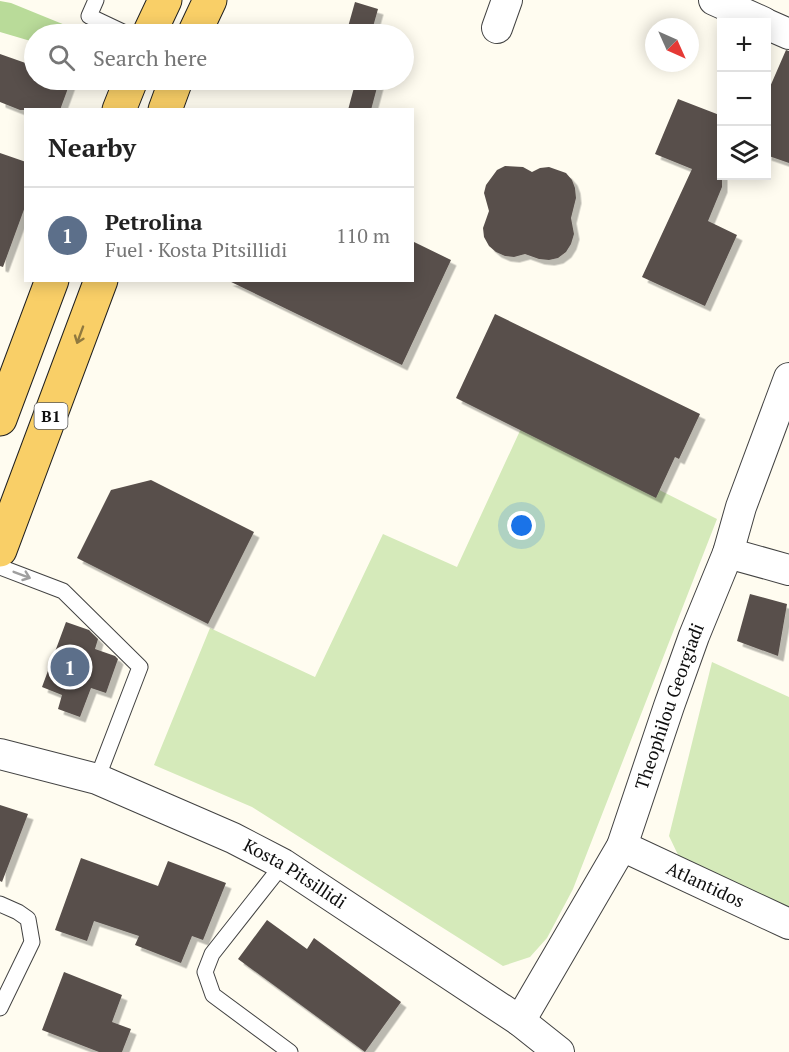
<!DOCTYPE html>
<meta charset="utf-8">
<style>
:root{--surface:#fff;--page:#f2f2f2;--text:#222;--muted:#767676;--line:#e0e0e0;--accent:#ea580c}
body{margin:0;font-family:"PT Serif",serif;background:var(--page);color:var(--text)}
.controls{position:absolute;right:18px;top:18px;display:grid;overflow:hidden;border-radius:0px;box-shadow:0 3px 15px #0003}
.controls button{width:54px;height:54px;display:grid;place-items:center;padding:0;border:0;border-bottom:2px solid var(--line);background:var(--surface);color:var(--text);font:30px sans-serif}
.compass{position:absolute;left:645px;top:18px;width:54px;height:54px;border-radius:50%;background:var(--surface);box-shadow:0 3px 15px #0003;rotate:135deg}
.you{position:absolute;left:522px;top:526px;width:21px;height:21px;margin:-15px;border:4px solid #fff;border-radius:50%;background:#1a73e8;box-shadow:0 0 0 9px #1a73e833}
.badge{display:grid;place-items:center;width:39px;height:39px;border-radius:50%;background:var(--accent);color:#fff;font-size:20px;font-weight:700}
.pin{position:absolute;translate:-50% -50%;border:3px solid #fff;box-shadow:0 2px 6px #0006}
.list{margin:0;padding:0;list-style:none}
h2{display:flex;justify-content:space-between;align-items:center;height:78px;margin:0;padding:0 24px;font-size:26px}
h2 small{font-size:20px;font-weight:400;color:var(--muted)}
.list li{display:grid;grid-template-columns:39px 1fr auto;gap:18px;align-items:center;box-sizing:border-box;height:96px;padding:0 24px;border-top:2px solid var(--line)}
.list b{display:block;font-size:22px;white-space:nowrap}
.list p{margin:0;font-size:20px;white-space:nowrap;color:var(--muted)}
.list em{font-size:20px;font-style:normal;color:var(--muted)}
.icon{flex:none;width:33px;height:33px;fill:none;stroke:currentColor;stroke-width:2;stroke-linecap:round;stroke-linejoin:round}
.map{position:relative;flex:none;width:789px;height:1052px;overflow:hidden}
.search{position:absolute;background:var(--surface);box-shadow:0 3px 15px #0003;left:24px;top:24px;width:390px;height:66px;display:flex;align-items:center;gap:15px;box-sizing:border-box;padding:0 21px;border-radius:33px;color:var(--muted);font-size:22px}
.panel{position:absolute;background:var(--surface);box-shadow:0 3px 15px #0003;left:24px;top:108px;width:390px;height:174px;border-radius:0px}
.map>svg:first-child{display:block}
.green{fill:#d5eaba}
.forest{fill:#b9db99}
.building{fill:#584f4b;filter:url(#shadow)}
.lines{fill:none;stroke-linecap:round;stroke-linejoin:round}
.lane-casing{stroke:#424242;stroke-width:17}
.street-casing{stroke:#424242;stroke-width:32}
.primary-casing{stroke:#202020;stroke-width:35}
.lane{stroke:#fff;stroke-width:15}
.street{stroke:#fff;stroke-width:30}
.primary{stroke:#f9cf67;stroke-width:33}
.oneway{stroke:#90793f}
.oneway2{stroke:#9f9f9f}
.labels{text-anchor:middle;stroke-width:6;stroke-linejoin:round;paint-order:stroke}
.shield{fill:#fff;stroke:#575757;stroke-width:1.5}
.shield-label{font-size:16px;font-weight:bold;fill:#0f0f0f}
.street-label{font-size:18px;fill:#0f0f0f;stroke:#fff}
</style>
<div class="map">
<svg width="789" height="1052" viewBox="0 0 789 1052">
<defs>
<filter id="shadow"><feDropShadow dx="5.5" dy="5.5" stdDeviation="0" flood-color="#0004"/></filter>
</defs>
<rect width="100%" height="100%" fill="#fffcf0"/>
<!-- green -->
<path class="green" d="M524,422L717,519L573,889L547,938L530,957L503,966L252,807L154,765L210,628L315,677L383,534L457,567Z
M712,662L789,697V913L680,859L669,836Z"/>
<!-- forest -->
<path class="forest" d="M0,1L11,3L65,25L64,34H34V42L0,32Z"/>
<!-- building -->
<path class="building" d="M355,2L378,9L371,34H346Z
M786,50L789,51V163L766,155V96Z
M0,54L34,66V80H71L60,110H20L0,102Z
M356,80H379L371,110H348Z
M678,99L722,116V187L708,221L737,235L705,306L642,277L692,169L655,154Z
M0,153L26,162V204L3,267L0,266Z
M505,166L523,167L532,172L540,168L549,167L566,173L572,180L575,188L576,198L571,218L574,234L571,244L566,252L558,258L549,260L539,259L525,254L514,257L505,256L496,252L489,246L484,237L483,228L489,211L484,193L486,185L497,170Z
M412,241L451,260L402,365L227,280H412Z
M495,314L700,414L679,459L675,457L656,498L456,398Z
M151,480L254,532L208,624L77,558L111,490Z
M750,594L787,604L778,656L737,641Z
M66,622L89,630L98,639L95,649L115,656L118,659L106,693L91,688L80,717L58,709L62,695L42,687Z
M0,805L28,814L2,882L0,881Z
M81,858L158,886L168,861L226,883L203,940L192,936L181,963L135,945L139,936L94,921L87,941L55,930Z
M267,920L307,949L314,938L401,1002L365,1052L238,959Z
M64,972L122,995L112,1022L131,1029L122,1052H99L42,1030Z"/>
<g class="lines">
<!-- lane casing -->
<g class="lane-casing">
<path id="lane" d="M96,0L89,16L127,34
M0,567L63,591L140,667L97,779
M283,864L212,954L205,972L213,995L290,1052
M0,904L18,912L28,919L32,942L0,1008"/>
</g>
<!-- street casing -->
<g class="street-casing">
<g id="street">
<path d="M714,0L763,22"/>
<path d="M766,24L789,34"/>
<path d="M497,28L507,0"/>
<path d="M728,553L789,570"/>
<path id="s1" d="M0,754L97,779L233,838L283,864L520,1021L559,1052"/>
<path id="s2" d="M622,846L789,924"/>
<path id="s3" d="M520,1021L622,846L669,706L694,636L728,553L741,507L789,378"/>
</g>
</g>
<!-- primary casing -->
<g class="primary-casing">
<path id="primary" d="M149,34L165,0
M194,34L210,0
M119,110L131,80
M165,110L176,80
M0,419L52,280
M0,550L101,280"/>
</g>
<!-- lane -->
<use href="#lane" class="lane"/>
<!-- street -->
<use href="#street" class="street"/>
<!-- primary -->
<use href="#primary" class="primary"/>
</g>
<!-- one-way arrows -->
<defs><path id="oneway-shaft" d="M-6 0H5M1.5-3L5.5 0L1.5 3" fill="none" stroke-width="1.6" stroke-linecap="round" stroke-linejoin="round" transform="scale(1.5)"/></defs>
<use class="oneway" href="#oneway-shaft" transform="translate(80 335) rotate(110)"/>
<use class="oneway2" href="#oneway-shaft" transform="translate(22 575) rotate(21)"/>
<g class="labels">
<!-- shield labels -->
<rect class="shield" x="34.5" y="403" width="33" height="26" rx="4.5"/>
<g class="shield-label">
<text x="51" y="422">B1</text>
</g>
<!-- street labels -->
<g class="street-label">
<text dy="6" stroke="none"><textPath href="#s3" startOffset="350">Theophilou Georgiadi</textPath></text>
<text dy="6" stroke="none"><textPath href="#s1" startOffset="320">Kosta Pitsillidi</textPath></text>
<text dy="6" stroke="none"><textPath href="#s2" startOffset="92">Atlantidos</textPath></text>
</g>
</g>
</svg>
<div class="controls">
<button>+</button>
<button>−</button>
<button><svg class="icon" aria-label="layers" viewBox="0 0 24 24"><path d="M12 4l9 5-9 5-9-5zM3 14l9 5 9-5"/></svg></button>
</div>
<svg class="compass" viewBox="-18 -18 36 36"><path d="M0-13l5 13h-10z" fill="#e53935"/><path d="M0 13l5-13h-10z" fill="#767676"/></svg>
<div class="you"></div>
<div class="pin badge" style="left:70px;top:667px;background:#5c6f8a">1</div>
<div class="search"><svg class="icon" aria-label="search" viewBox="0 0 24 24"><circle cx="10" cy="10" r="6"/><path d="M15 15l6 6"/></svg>Search here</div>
<section class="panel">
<h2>Nearby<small></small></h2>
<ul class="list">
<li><span class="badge" style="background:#5c6f8a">1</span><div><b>Petrolina</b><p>Fuel · Kosta Pitsillidi</p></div><em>110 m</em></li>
</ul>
</section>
</div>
